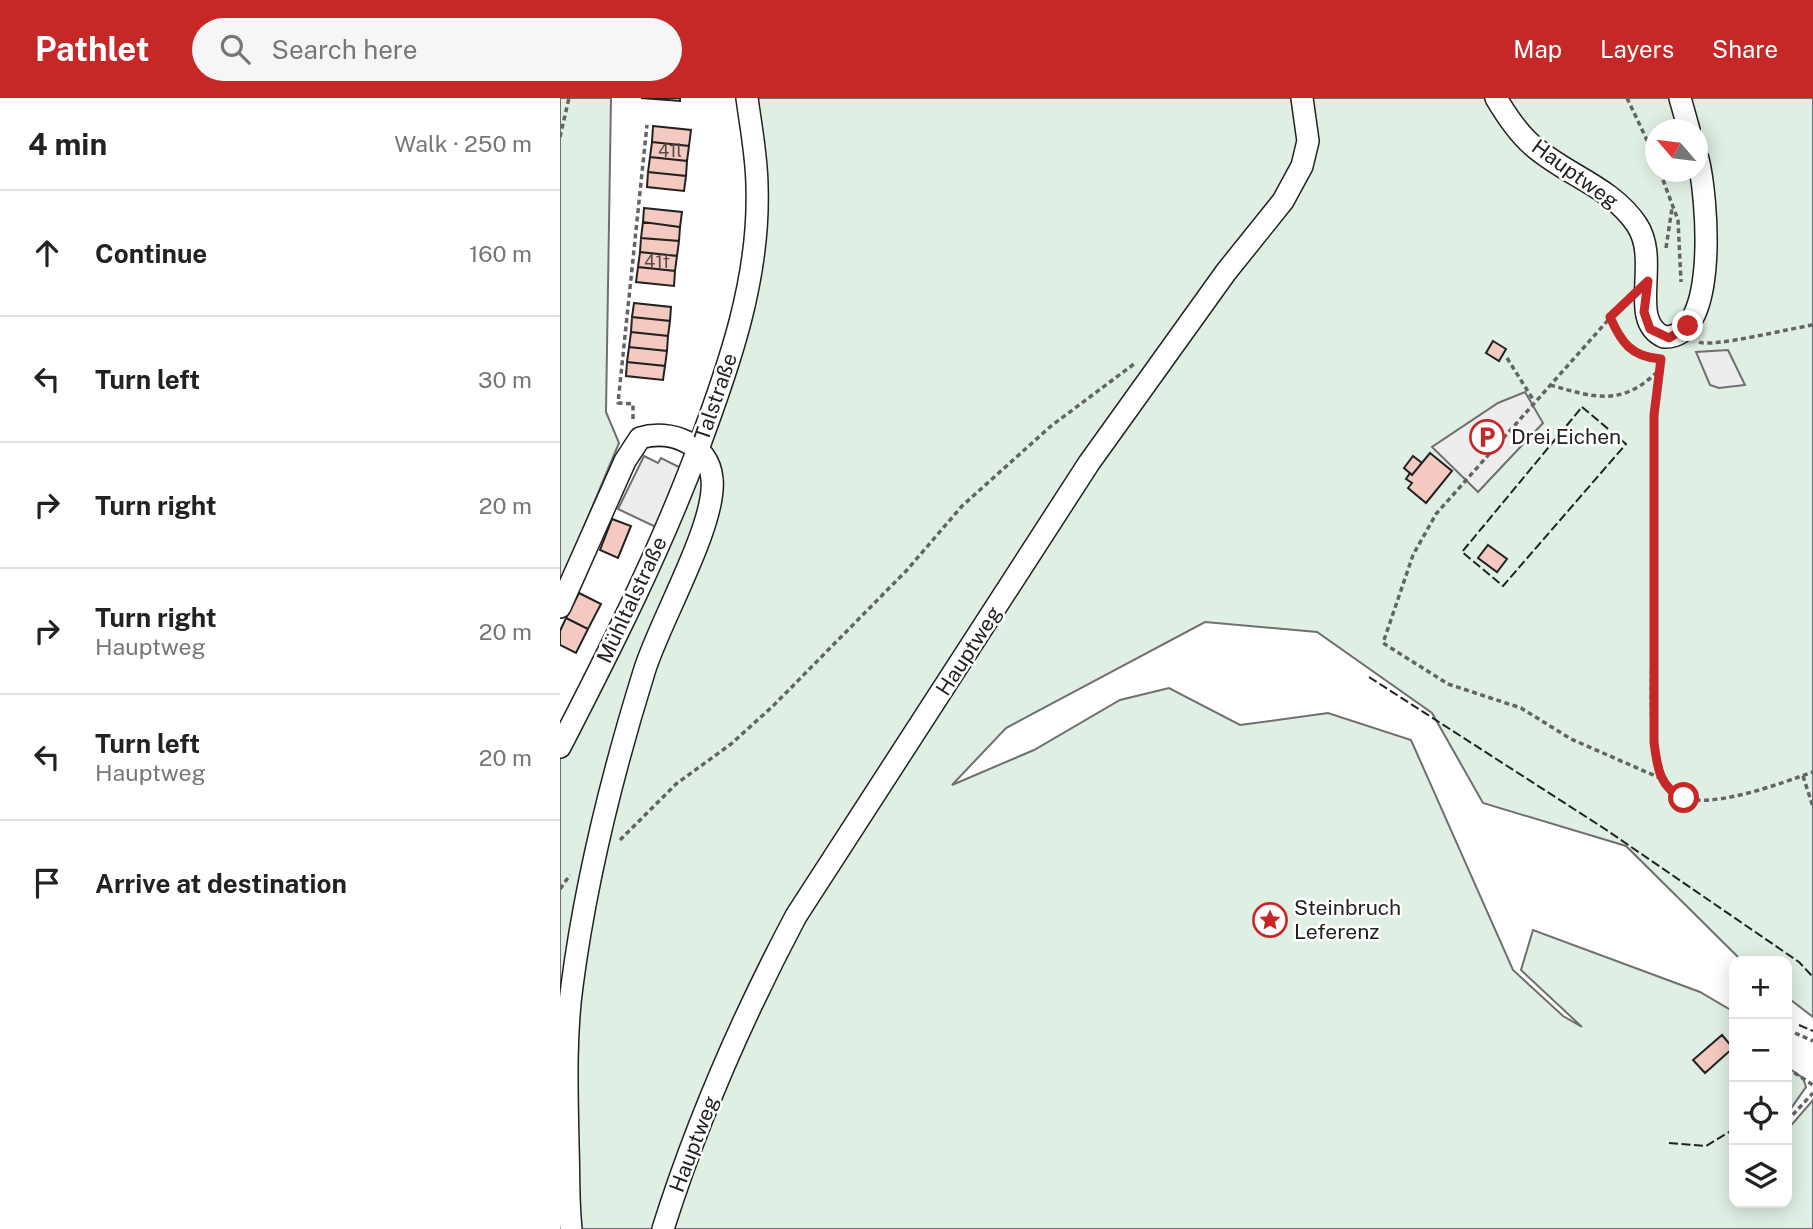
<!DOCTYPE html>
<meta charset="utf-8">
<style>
:root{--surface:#fff;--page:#f6f6f6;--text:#222;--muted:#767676;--line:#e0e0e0;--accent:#c62828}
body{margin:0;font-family:"Public Sans",sans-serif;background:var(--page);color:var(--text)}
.controls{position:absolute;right:21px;bottom:21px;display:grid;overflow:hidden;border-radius:14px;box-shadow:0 4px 18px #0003}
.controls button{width:63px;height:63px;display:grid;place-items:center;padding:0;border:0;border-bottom:2px solid var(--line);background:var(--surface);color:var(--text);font:35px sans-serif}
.compass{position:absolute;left:1085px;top:21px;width:63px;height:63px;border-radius:50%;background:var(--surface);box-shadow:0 4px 18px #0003;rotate:298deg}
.stop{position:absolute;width:21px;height:21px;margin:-16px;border:5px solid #c62828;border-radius:50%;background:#fff}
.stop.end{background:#c62828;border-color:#fff;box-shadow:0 2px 7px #0008}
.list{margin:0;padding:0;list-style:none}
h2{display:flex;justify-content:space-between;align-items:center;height:91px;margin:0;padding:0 28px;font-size:30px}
h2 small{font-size:23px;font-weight:400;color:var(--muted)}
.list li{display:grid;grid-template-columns:46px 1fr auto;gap:21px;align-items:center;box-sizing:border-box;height:126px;padding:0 28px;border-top:2px solid var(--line)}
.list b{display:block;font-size:26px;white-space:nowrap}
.list p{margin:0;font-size:23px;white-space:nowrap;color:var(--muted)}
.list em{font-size:23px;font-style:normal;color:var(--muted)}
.icon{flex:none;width:38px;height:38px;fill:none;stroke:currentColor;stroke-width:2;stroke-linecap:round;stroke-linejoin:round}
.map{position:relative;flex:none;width:1253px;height:1131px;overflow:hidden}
header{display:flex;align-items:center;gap:42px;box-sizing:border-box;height:98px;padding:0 35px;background:var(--accent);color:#fff}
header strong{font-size:33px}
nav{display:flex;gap:38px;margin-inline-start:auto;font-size:24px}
.search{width:490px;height:63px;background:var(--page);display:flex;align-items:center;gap:18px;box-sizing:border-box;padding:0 24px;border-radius:38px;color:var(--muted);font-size:26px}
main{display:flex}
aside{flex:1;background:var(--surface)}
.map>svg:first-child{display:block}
.green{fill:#e0efe3;stroke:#6f6f6f;stroke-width:2;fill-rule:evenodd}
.parking{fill:#ededed;stroke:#6f6f6f;stroke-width:2}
.building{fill:#f3c9c0;stroke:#222;stroke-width:2}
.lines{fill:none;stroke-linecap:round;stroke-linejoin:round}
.minor-casing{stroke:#222;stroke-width:24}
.path{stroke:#646464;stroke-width:3.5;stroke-dasharray:5 3.5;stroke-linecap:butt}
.minor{stroke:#fff;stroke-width:21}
.fence{stroke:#222;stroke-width:2;stroke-dasharray:9 3.5;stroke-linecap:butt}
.route{stroke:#c62828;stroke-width:9}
.labels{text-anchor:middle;stroke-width:5;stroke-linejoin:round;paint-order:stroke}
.number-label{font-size:18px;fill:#564c4a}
.street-label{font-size:21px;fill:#222;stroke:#fff}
.poi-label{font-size:21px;fill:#222;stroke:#fff;text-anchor:start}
</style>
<header>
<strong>Pathlet</strong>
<div class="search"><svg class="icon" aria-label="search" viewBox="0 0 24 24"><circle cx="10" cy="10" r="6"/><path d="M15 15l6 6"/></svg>Search here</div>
<nav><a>Map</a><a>Layers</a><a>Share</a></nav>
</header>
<main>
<aside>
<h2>4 min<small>Walk · 250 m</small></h2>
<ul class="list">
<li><svg class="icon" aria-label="ahead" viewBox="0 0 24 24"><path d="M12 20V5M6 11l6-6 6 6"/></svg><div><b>Continue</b></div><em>160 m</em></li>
<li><svg class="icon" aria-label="left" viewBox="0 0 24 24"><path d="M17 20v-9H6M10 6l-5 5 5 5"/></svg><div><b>Turn left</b></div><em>30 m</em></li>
<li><svg class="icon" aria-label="right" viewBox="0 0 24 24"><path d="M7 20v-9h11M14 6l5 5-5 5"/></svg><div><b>Turn right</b></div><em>20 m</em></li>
<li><svg class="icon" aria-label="right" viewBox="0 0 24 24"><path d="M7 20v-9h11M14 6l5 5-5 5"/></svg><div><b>Turn right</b><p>Hauptweg</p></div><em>20 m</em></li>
<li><svg class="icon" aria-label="left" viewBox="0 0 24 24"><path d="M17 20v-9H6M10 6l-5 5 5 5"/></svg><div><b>Turn left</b><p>Hauptweg</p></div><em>20 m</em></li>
<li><svg class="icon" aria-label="arrive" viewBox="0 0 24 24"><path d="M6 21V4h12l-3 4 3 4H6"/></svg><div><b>Arrive at destination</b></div></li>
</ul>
</aside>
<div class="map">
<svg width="1253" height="1131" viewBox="0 0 1253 1131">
<rect width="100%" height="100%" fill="#fff"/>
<!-- green -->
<path class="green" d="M0,0H51L46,314L59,345L0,486Z
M187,0H1253V919L1227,899V863H1182L1066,748L923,705L872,615L757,534L645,524L446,630L392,687L474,652L560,602L609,590L680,627L768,615L851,642L953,872L1003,918L1022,929L961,872L973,832L1140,894L1174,914V1056L1170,1058L1174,1063V1105H1227V1032L1253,1002V1131H0V649L124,391L189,178ZM1096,32H1138V74H1096Z
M1227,969L1243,980L1246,989L1227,1016Z"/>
<!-- parking -->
<path class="parking" d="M1168,252L1185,287L1159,290L1150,287L1136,254Z
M965,294L983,325L918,394L872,349L938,305Z
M84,358L98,365L101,360L131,375L102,432L58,411Z"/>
<!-- building -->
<path class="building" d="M81,0H120V3Z
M93,28L131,32L129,48L92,44Z
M92,44L129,48L127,63L90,59Z
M90,59L127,63L126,78L88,74Z
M88,74L126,78L124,93L87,89Z
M84,110L122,114L120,129L83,124Z
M83,124L120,129L119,143L81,140Z
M81,140L119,143L117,158L80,154Z
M80,154L117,158L115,173L78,169Z
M78,169L115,173L114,188L76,184Z
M74,205L111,209L110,223L72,219Z
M72,219L110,223L108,238L71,234Z
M71,234L108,238L107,253L69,249Z
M933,243L946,251L939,263L926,255Z
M69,249L107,253L105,268L67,264Z
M67,264L105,268L103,282L66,278Z
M870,355L892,373L866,405L848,390L852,385L846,381L850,375L852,377Z
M853,358L862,365L852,377L844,370Z
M52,421L71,428L58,460L40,452Z
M928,447L947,461L937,474L918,460Z
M19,495L41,506L28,531L6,520Z
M6,520L28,531L16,555L0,547V533Z
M1162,937L1173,950L1145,975L1133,962Z"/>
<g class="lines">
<!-- minor casing -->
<g class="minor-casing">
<path id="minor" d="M936,0C946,17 957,34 972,47C1005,77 1051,88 1077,127C1101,163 1067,223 1104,239C1160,241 1147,96 1138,61
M1120,0L1129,32
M0,509L65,363L80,340C110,331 149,345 152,381C157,426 98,526 84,574C52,677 26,781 12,888C5,939 7,995 8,1047C9,1074 8,1103 11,1131
M0,649C50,552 100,453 138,351C169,268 200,180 197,89C197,60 191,30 187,0
M103,1131C137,1023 183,918 236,818L529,365L666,174L723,103L742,68L748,43L742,0"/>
</g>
<!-- path -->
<path class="path" d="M1067,0L1096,61
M0,39L9,0
M1100,74L1118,122L1121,184
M1106,150L1112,110
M1065,203L876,416L853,457L823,545L888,586L961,610L1011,641L1100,680
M1050,219C1061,244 1071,259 1100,261
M1139,244C1151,250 1232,230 1253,227
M1101,257C1088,335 1095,417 1094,495C1094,550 1086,611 1097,665C1099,678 1103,688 1115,696C1145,715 1221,685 1253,674
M947,260L974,303
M990,287C1033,299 1060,309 1096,275
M73,321V306L58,305L87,27
M1243,678L1253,709
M60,742L116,686L171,646L213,608L347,472L402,408L491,328L574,266
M0,791L10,777
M1235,935L1253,943
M1227,970L1253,987
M1227,1023L1253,995
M1173,1062H1174"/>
<!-- minor -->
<use href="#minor" class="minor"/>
<!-- fence -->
<path class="fence" d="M1022,309L1066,346L943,488L902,454Z
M809,579L1045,731L1239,864L1253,879
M1239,927L1253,933
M1109,1045L1146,1048L1174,1031"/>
</g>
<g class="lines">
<!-- route -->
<path class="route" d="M1124,700C1099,690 1097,668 1094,644V317L1101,261C1071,259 1061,244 1050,219L1088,183L1084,214L1090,231L1109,240L1128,228"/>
</g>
<!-- icons -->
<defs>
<g id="parking-ring" transform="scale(1.75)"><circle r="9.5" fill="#fff" stroke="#c62828" stroke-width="1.5"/><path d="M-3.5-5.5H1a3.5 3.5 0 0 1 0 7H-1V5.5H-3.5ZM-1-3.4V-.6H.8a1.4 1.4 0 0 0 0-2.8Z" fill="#c62828"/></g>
<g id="sight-ring" transform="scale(1.75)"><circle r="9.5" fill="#fff" stroke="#c62828" stroke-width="1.5"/><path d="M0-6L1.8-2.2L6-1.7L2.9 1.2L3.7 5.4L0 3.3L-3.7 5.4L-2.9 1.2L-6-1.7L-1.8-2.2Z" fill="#c62828"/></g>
</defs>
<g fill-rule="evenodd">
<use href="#parking-ring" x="927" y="339"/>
<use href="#sight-ring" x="710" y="822"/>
</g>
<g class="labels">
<!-- number labels -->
<g class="number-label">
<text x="110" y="59">41l</text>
<text x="97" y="170">41f</text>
</g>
<!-- street labels -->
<g class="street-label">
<text transform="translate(1015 76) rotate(36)" y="7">Hauptweg</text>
<text transform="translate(156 299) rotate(-71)" y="7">Talstraße</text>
<text transform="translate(72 502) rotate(-65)" y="7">Mühltalstraße</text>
<text transform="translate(409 553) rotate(-57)" y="7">Hauptweg</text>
<text transform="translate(134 1046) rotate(-69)" y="7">Hauptweg</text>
</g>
<!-- poi labels -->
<g class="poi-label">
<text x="951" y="346">Drei Eichen</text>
<text x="734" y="817">Steinbruch<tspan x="734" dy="24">Leferenz</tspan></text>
</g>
</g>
</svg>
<div class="controls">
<button>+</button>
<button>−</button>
<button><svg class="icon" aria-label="locate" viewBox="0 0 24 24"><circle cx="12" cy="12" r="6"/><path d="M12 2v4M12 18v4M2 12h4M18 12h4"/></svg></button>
<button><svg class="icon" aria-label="layers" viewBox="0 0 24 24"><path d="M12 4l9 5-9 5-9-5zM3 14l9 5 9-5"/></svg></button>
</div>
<svg class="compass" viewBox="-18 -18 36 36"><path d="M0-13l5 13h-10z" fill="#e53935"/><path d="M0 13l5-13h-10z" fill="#767676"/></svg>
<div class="stop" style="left:1124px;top:700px"></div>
<div class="stop end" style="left:1128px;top:228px"></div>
</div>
</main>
